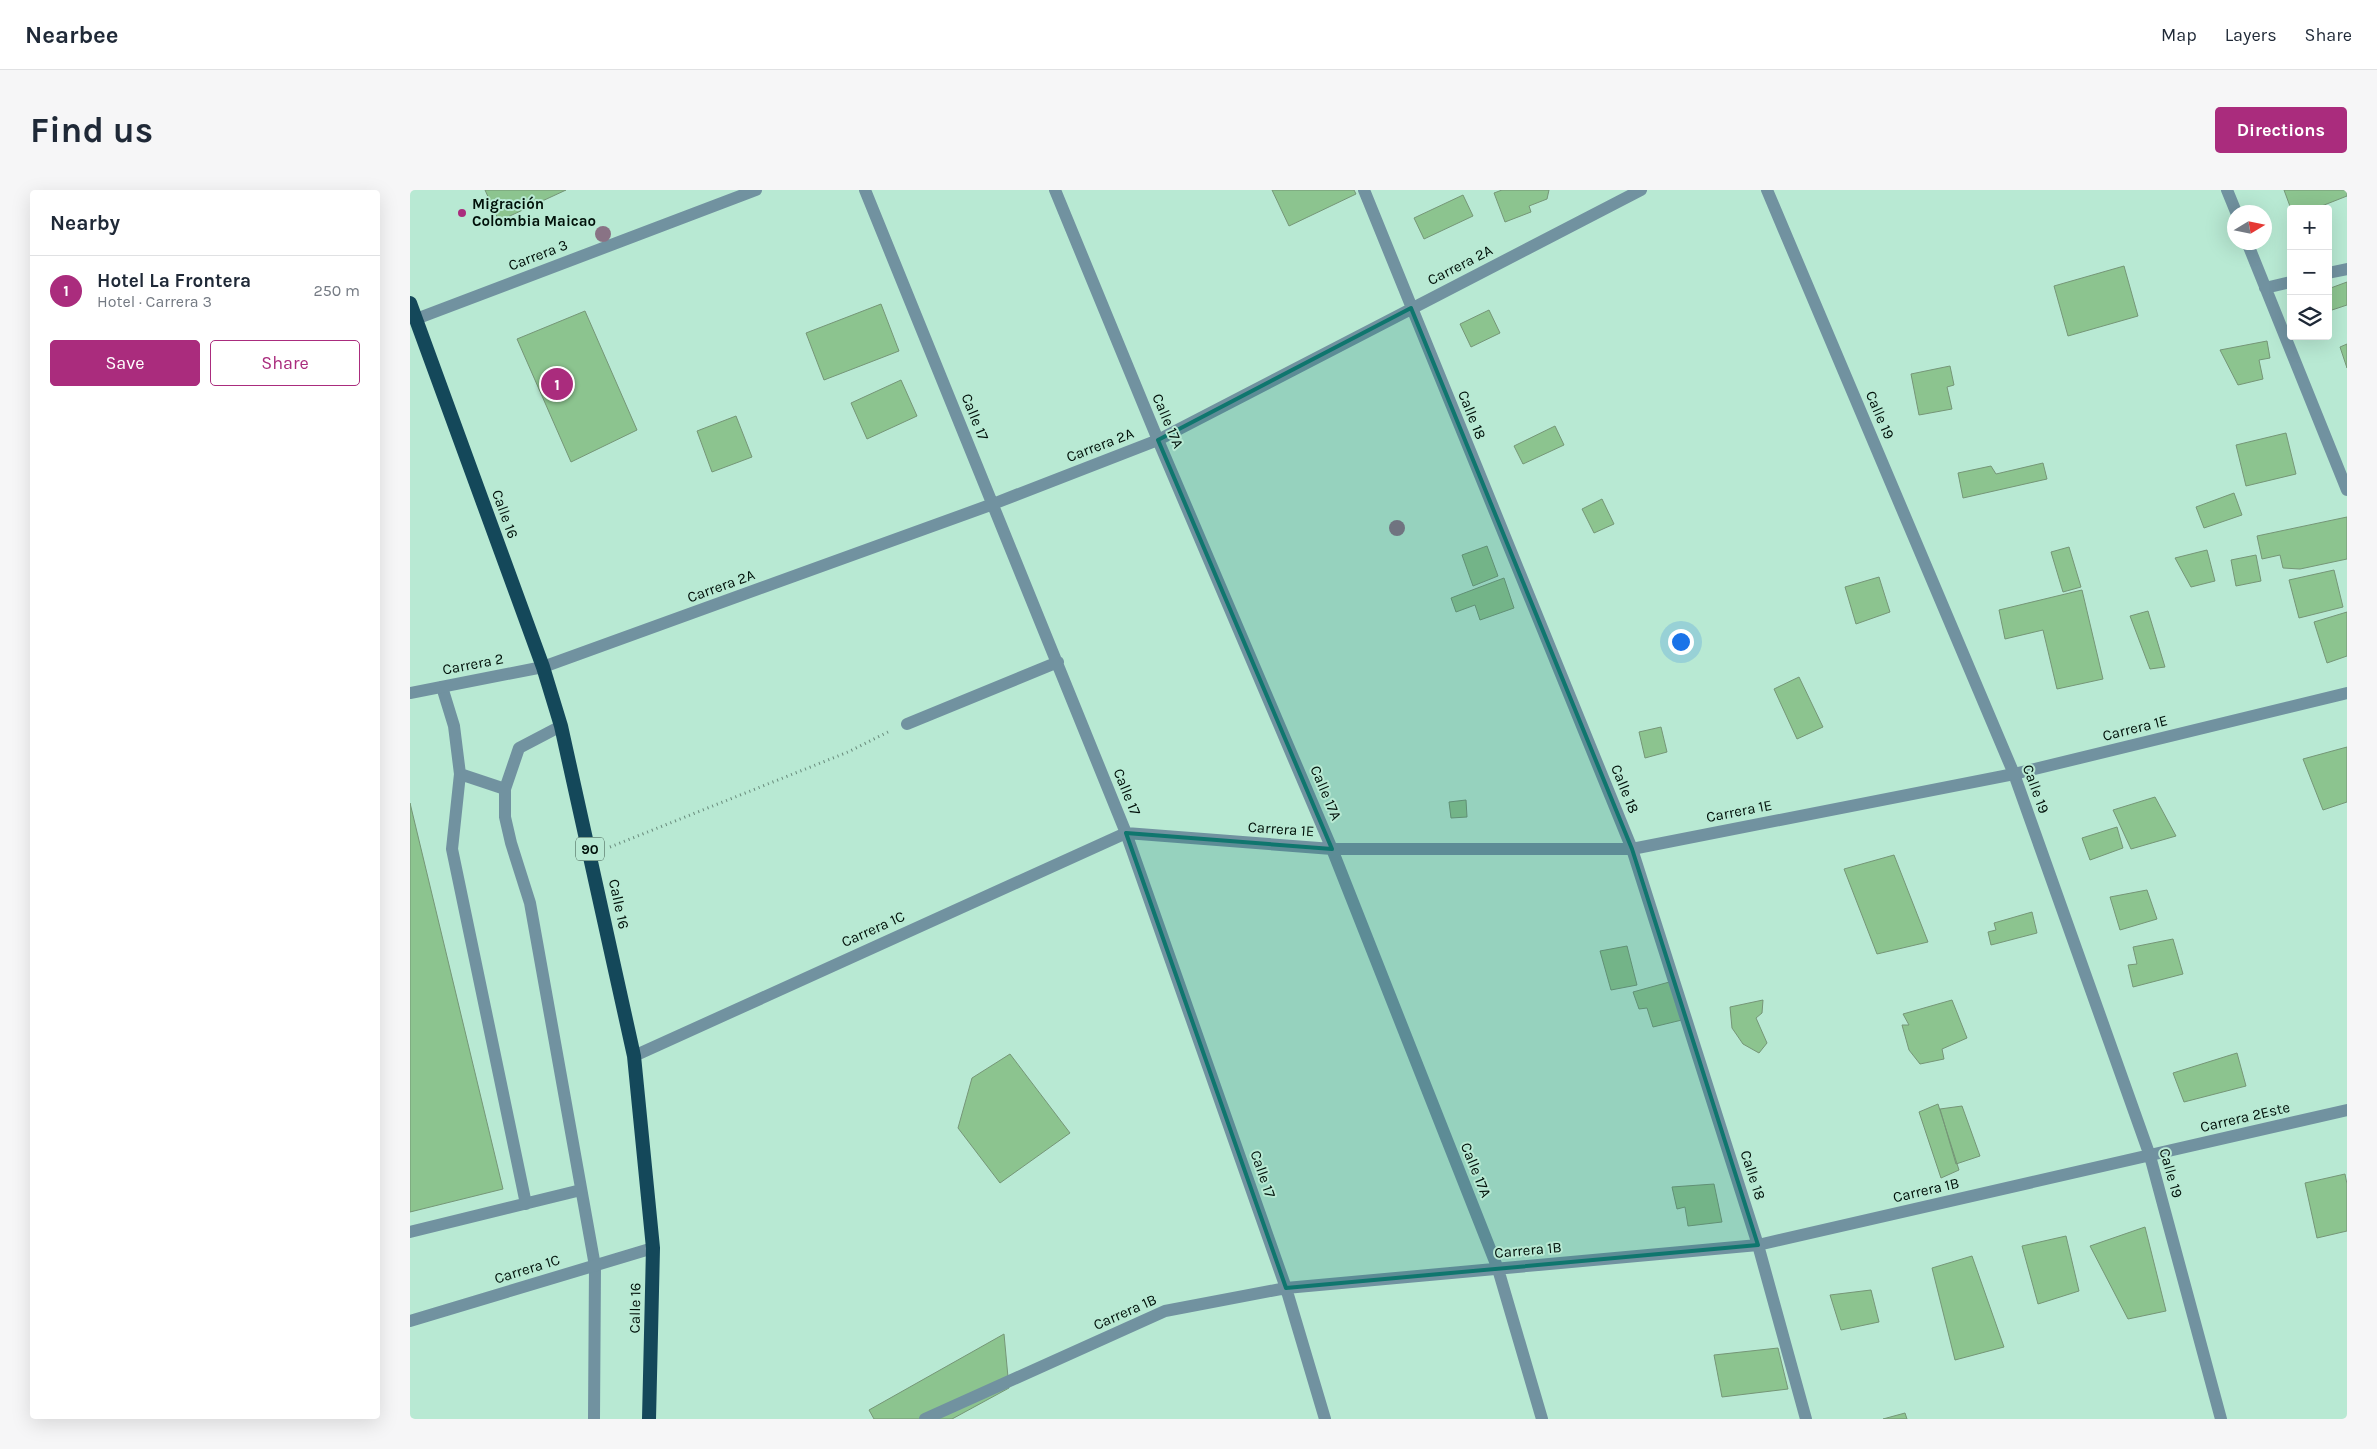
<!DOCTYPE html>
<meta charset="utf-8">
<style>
:root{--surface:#fff;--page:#f6f6f7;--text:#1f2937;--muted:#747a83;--line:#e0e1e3;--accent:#aa2c7d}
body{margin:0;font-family:Karla,sans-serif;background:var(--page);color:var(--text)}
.controls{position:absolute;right:15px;top:15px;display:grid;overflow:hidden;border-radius:5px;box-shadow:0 5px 20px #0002}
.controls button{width:45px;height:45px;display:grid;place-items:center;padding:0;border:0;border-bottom:1px solid var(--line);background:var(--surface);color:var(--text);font:25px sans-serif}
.compass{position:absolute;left:1817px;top:15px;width:45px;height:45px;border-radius:50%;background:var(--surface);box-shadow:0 5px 20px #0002;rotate:80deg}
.you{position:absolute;left:1270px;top:451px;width:18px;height:18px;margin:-12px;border:4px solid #fff;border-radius:50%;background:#1a73e8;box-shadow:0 0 0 8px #1a73e833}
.badge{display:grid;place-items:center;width:32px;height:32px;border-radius:50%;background:var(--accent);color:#fff;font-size:16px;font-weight:700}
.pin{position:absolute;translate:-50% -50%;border:2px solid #fff;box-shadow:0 1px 5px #0006}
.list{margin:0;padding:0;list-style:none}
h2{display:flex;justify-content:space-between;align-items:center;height:65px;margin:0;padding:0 20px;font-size:21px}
h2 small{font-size:16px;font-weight:400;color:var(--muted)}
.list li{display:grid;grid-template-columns:32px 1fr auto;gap:15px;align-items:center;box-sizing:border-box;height:70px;padding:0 20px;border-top:1px solid var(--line)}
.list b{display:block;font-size:19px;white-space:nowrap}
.list p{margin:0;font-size:16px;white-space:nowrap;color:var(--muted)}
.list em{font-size:16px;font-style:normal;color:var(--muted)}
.actions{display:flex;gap:10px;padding:15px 20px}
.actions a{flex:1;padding:11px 0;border:1px solid var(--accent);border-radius:5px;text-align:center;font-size:18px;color:var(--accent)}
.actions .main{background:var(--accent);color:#fff}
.icon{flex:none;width:28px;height:28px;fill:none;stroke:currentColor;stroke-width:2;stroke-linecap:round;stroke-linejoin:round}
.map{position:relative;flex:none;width:1937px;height:1229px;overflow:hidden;border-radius:5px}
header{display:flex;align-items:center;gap:30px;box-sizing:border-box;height:70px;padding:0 25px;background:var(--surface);border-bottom:1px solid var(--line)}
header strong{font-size:24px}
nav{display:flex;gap:28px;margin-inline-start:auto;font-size:18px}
.intro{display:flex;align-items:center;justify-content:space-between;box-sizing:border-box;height:120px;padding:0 30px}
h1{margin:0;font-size:35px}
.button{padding:12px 22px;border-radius:5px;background:var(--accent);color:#fff;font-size:18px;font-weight:700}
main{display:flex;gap:30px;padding:0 30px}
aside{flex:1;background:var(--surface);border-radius:5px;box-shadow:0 5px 20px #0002}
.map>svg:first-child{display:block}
.building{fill:#8cc48f;stroke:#759677}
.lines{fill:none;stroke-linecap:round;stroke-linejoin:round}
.path{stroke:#688a7b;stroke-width:3;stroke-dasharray:1 4;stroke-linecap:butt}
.service{stroke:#7192a0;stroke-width:12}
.minor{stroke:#7192a0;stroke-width:12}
.trunk{stroke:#14485a;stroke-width:14}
.tree{fill:#897385}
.marked{fill:#0f766e;fill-opacity:0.2;stroke:#0f766e;stroke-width:4;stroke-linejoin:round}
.poi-dot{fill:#aa2c7d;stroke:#b8e9d3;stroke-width:2}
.labels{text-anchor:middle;stroke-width:4;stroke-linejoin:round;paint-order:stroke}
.shield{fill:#b8e9d3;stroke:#385246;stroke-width:1}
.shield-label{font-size:14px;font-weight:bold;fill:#01110a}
.poi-label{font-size:15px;font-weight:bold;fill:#01110a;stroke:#b8e9d3;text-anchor:start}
.street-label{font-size:15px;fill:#01110a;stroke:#b8e9d3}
</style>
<header>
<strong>Nearbee</strong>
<nav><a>Map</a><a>Layers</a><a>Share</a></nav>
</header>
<div class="intro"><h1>Find us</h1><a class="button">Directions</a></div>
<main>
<aside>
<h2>Nearby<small></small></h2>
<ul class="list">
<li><span class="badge">1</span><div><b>Hotel La Frontera</b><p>Hotel · Carrera 3</p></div><em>250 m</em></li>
</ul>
<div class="actions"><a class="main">Save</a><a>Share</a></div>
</aside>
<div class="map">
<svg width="1937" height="1229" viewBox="0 0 1937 1229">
<rect width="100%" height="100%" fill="#b8e9d3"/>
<!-- building -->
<path class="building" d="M75,0H156L89,31Z
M862,0H944L946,4L879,36Z
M1092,0H1139L1137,9L1119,16L1121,22L1095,32L1084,3Z
M1874,0H1937V6L1904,19H1881Z
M1053,5L1063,26L1014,49L1004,28Z
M1714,76L1728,126L1658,146L1644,96Z
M1937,92V115L1922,120L1918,110V99Z
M471,114L489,161L414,190L396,143Z
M1079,120L1090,143L1061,157L1050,134Z
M175,121L227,240L161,272L107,149Z
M1857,151L1860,168L1849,170L1853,189L1828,195L1810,160Z
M1937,154V178L1930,157Z
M1540,176L1544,195L1537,197L1542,219L1509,225L1501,184Z
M491,190L507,226L457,249L441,213Z
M326,226L342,267L302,282L287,241Z
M1145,236L1154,255L1113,274L1104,256Z
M1876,243L1886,284L1836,296L1826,255Z
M1633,273L1637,289L1553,308L1548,283L1581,276L1586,284Z
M1824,303L1832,325L1794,338L1786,317Z
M1192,309L1204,334L1184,343L1172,319Z
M1937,327V369L1890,379L1873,378L1870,365L1852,369L1847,346Z
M1077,356L1088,386L1063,396L1052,365Z
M1659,357L1671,397L1653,402L1641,362Z
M1797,360L1805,391L1781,397L1765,368Z
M1846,365L1851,391L1826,396L1821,370Z
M1924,380L1933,417L1889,428L1879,390Z
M1469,387L1480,422L1446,434L1435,397Z
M1094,388L1104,418L1070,430L1065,415L1046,422L1041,408Z
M1672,400L1693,489L1647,499L1633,440L1595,449L1589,420Z
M1738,421L1755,477L1740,479L1720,426Z
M1937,422V466L1917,473L1904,432Z
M1389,487L1413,537L1387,549L1364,499Z
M1251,537L1257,562L1235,568L1229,542Z
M1937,557V612L1913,620L1893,569Z
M1745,607L1766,646L1721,659L1703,620Z
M1056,610L1057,627L1041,628L1039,612Z
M0,613L93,999L0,1022Z
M1707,637L1713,658L1680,670L1672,648Z
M1484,665L1518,752L1467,764L1434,679Z
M1737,700L1747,729L1710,740L1700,707Z
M1622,722L1627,743L1581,755L1578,742L1586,740L1584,733Z
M1763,749L1773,784L1723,797L1718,775L1727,774L1723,757Z
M1217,756L1227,795L1201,800L1190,761Z
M1263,791L1276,829L1243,837L1237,818L1229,819L1223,802Z
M1353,810L1352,823L1346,828L1357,853L1349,863L1333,854L1322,838L1320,817Z
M1542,810L1557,848L1532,859L1534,869L1510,874L1499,860L1492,835H1499L1493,824Z
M1827,863L1836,896L1774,912L1763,883Z
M600,864L660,943L590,993L548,938L562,888Z
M1528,914L1549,980L1531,988L1509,922Z
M1552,916L1570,966L1546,974L1530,919Z
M1935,984L1937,994V1041L1907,1048L1895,993Z
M1304,994L1312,1032L1278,1036L1275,1017L1267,1019L1262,997Z
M1735,1037L1756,1121L1718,1129L1680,1056Z
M1656,1046L1669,1101L1628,1114L1612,1056Z
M1562,1066L1594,1157L1545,1170L1522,1078Z
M1461,1100L1469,1132L1431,1140L1420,1105Z
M594,1144L599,1198L542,1229H464L459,1220Z
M1368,1158L1378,1199L1312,1207L1304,1165Z
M1495,1223L1497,1229H1473Z"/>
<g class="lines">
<!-- path -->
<path class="path" d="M200,657L438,562L478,542"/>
<!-- service -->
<path class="service" d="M32,497L44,536L50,584L42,659L116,1014
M151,536L109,558L95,599V627L101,653L120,713L185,1076L184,1229
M50,584L95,599
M0,1042L171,1000"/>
<!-- minor -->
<path class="minor" d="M455,0L716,643L876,1098L915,1229
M645,0L748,250L922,659L1088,1079L1132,1229
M954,0L1222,659L1348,1055L1396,1229
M1357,0L1604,584L1740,966L1811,1229
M1817,0L1826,22
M1837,52L1937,300
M1918,83L1937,79
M1855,98L1881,92
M6,129L346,0
M0,503L133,477L583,314L748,250L1231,0
M497,534L648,472
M224,866L716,643L922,659H1222L1604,584L1937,503
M0,1131L243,1058
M515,1229L755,1121L876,1098L1348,1055L1937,920"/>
<!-- trunk -->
<path class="trunk" d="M0,113L133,477L151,536L224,866L243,1058L239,1229"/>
</g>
<!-- trees -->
<g class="tree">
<circle cx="193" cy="44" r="8"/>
<circle cx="987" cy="338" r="8"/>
</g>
<!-- marked area -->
<path class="marked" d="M1001,118L1222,659L1348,1055L876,1098L716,643L922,659L748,250Z"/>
<!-- markers -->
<circle class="poi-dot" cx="52" cy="23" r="5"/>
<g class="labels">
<!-- shield labels -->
<rect class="shield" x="166" y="647.5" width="28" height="23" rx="4"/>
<g class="shield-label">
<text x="180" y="664">90</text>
</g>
<!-- poi labels -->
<g class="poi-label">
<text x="62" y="19">Migración<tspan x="62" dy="17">Colombia Maicao</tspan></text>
</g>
<!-- street labels -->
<g class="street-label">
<text transform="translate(128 65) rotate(-21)" y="5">Carrera 3</text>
<text transform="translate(1050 75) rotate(-27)" y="5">Carrera 2A</text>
<text transform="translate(1062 225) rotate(68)" y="5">Calle 18</text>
<text transform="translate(1470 225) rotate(67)" y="5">Calle 19</text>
<text transform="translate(565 227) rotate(68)" y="5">Calle 17</text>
<text transform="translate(758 231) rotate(67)" y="5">Calle 17A</text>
<text transform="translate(690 255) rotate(-21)" y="5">Carrera 2A</text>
<text transform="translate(95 324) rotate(70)" y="5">Calle 16</text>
<text transform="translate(311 396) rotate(-20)" y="5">Carrera 2A</text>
<text transform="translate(63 474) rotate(-11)" y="5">Carrera 2</text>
<text transform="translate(1725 538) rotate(-14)" y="5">Carrera 1E</text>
<text transform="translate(1215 599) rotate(68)" y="5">Calle 18</text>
<text transform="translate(1626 599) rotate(70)" y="5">Calle 19</text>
<text transform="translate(717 602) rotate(68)" y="5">Calle 17</text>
<text transform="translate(916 603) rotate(67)" y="5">Calle 17A</text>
<text transform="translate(1329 621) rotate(-11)" y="5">Carrera 1E</text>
<text transform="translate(871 639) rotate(4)" y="5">Carrera 1E</text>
<text transform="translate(209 714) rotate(78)" y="5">Calle 16</text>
<text transform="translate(463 739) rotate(-24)" y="5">Carrera 1C</text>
<text transform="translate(1835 927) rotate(-13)" y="5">Carrera 2Este</text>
<text transform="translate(1066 980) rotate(68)" y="5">Calle 17A</text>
<text transform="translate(1761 983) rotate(74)" y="5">Calle 19</text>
<text transform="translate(853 984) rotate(71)" y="5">Calle 17</text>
<text transform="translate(1343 985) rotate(72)" y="5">Calle 18</text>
<text transform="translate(1516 1000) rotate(-13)" y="5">Carrera 1B</text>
<text transform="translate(1118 1060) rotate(-5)" y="5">Carrera 1B</text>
<text transform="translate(117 1079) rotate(-17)" y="5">Carrera 1C</text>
<text transform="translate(225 1118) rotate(-89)" y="5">Calle 16</text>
<text transform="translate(715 1122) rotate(-24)" y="5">Carrera 1B</text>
</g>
</g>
</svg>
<div class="controls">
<button>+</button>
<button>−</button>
<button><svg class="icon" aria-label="layers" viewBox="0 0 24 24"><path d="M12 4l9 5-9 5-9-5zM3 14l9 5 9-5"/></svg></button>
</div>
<svg class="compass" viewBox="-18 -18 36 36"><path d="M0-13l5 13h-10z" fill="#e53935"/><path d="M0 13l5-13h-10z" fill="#747a83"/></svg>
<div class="you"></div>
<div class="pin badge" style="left:147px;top:194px">1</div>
</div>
</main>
